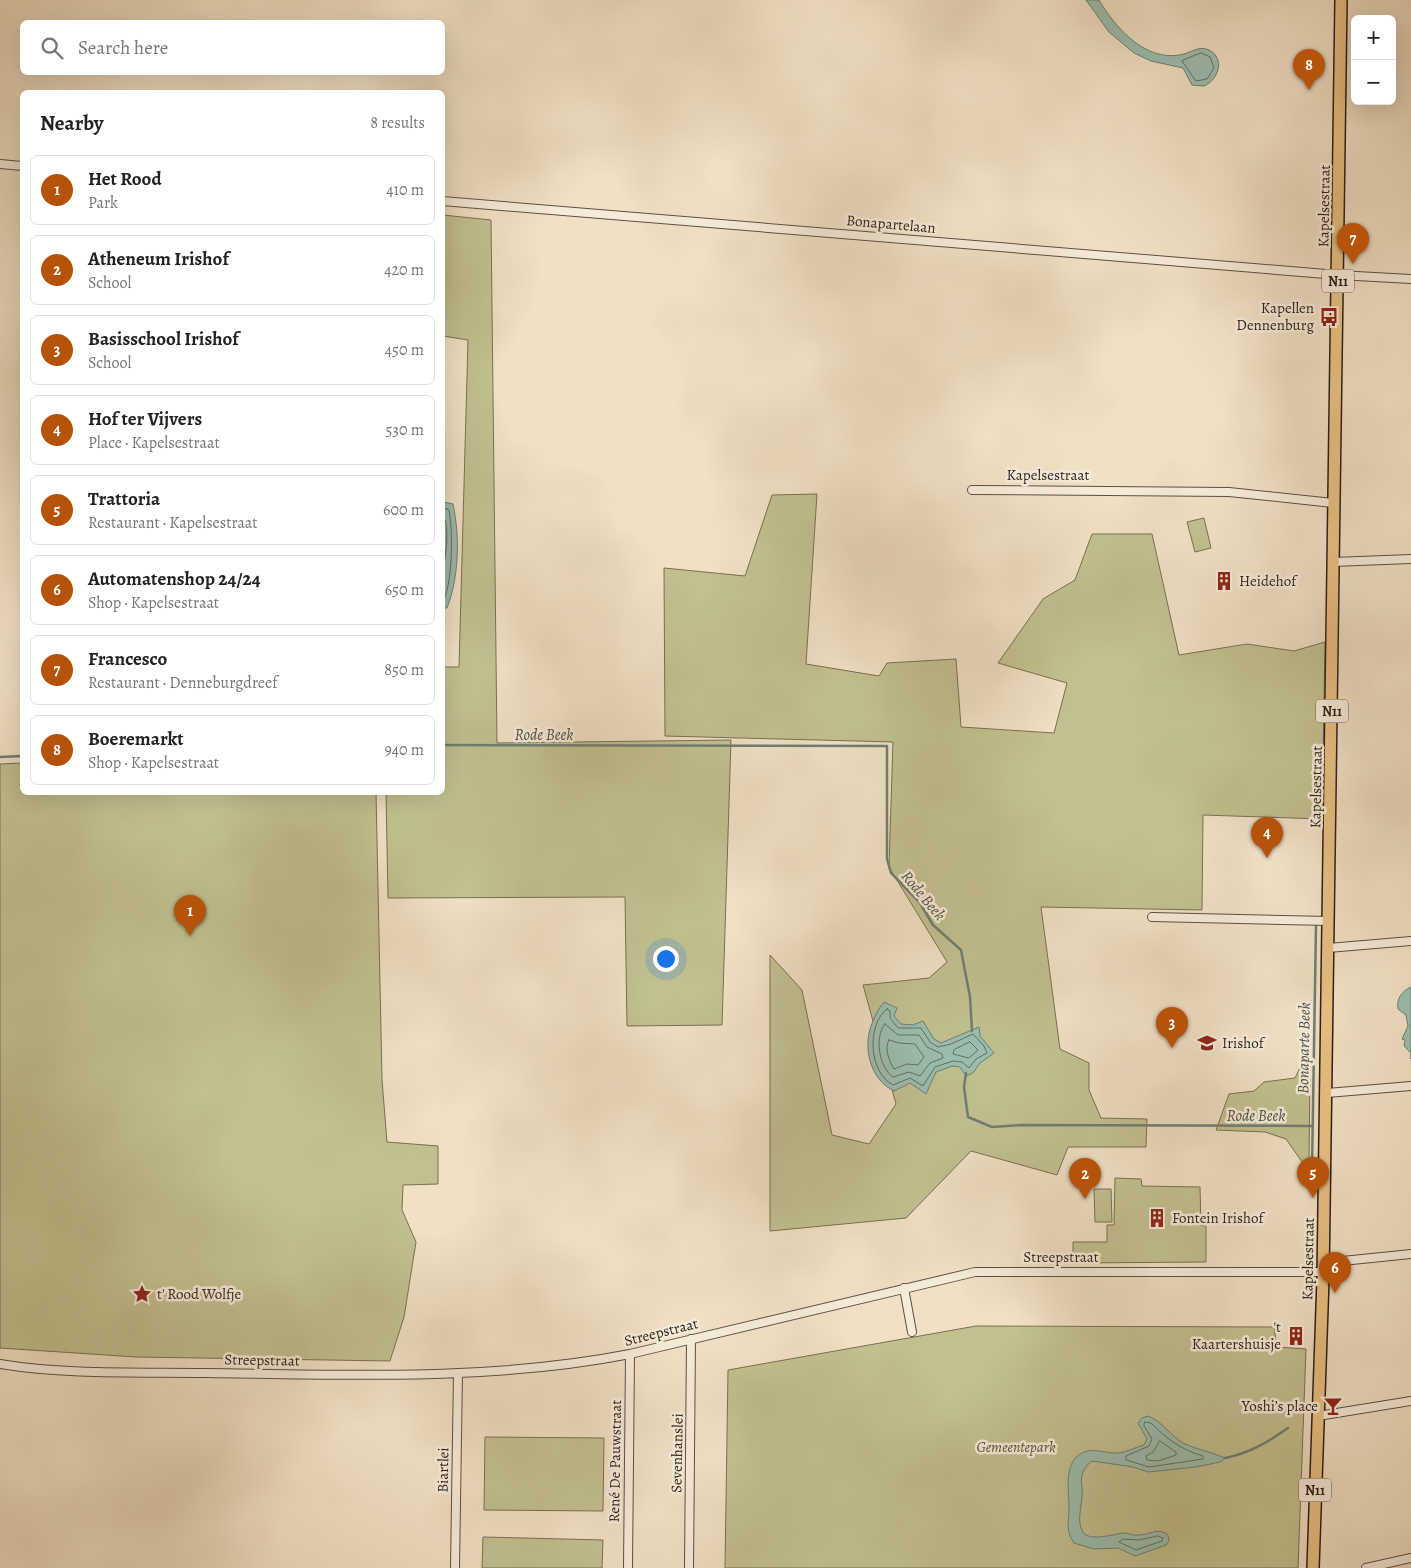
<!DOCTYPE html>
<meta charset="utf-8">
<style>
:root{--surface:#fff;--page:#f2f2f2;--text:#222;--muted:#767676;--line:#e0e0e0;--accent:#b45309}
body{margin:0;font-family:Alegreya,serif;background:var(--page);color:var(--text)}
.controls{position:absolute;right:15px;top:15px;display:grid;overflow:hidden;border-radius:8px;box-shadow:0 5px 20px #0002}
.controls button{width:45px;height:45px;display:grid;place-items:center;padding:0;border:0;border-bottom:1px solid var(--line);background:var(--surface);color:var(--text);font:25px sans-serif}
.you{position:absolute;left:665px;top:958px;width:18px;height:18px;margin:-12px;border:4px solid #fff;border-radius:50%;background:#1a73e8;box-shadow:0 0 0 8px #1a73e833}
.badge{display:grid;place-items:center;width:32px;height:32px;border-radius:50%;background:var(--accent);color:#fff;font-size:16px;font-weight:700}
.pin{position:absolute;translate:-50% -41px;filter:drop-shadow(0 1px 2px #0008)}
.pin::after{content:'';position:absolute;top:26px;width:18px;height:15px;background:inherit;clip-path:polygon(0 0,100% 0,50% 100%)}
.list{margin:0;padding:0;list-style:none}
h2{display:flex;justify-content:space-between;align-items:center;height:65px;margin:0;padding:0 20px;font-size:21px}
h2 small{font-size:16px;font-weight:400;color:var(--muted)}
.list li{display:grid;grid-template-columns:32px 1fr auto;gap:15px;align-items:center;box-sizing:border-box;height:70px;margin:0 10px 10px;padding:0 10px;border:1px solid var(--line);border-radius:8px}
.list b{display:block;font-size:19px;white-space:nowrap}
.list p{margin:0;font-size:16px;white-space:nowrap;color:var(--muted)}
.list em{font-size:16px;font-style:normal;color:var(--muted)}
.icon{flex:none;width:28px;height:28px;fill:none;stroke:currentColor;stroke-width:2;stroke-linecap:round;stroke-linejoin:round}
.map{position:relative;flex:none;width:1411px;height:1568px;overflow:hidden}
.search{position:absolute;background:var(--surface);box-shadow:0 5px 20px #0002;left:20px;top:20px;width:425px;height:55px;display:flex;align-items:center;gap:12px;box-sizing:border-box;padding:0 18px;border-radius:8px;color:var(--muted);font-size:19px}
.panel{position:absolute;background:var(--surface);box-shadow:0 5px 20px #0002;left:20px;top:90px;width:425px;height:705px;border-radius:8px}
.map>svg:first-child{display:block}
.green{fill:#c2c08f;stroke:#777054}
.water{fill:#9bbeae;stroke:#6f7e73}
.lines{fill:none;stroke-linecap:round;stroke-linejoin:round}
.shore{stroke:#646e64;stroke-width:1}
.stream{stroke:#6f7e73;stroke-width:2.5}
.minor-casing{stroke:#5d4f44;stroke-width:10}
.primary-casing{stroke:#2c1f1a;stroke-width:14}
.minor{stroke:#f5ebd9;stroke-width:8}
.primary{stroke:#e8c082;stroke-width:11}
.labels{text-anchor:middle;stroke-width:5;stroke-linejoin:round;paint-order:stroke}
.shield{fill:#f5ebd9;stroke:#685c53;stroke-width:1}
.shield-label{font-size:14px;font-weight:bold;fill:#2c1f1a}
.street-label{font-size:15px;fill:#2c1f1a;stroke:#f5ebd9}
.poi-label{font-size:15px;fill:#2c1f1a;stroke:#f5ebd9;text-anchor:start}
.park-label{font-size:15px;font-style:italic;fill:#594f3d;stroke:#f5ebd9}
.water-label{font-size:16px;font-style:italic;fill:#4d4f46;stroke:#f5ebd9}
</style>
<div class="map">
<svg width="1411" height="1568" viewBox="0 0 1411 1568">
<rect width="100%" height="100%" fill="#f0e0c4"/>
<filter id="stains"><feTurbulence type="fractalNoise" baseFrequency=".004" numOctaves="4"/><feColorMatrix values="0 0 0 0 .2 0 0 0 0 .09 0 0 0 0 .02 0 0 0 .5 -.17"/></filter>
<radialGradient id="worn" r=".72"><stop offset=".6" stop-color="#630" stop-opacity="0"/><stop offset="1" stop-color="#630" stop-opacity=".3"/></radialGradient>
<!-- green -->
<path class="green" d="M443,215L491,220L497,743L731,740L722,1025L627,1026L625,897L388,898L386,793L442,792L443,667H459L468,340L443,336Z
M817,494L806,664L879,676L887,663L956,659L961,727L1054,733L1067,683L998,663L1043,599L1075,580L1092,534H1152L1179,655L1247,644L1294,651L1325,642L1322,819L1203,815L1202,910L1041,907L1060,1049L1089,1063V1090L1101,1118L1147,1119L1146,1147H1068L1057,1175L971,1151L906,1218L770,1231V955L802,990L832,1135L869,1144L896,1104L863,985L929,978L947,962L889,867L893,742L665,736L664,568L745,576L772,495Z
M1204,518L1211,548L1195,552L1187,522Z
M22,763V792L376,793L382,1080L387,1142L438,1146V1184L403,1185L402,1210L416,1242L404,1317L390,1361L136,1357L0,1348V764Z
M1310,1065L1309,1166H1305L1286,1139L1265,1132L1216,1130L1229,1094L1254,1091L1264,1082L1295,1078L1301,1066Z
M1115,1178L1141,1179L1142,1186L1200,1187L1201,1225L1206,1226V1262L1076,1263L1073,1255V1242H1107V1225H1114Z
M1094,1189H1111L1112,1222H1095Z
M976,1326L1274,1327L1277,1347L1306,1349L1298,1568H725L728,1370Z
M485,1437L604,1438L603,1511L484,1510Z
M483,1537L603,1540L602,1568H482Z"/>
<!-- water -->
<path class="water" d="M1086,0H1099C1115,27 1144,61 1180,55C1191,53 1199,45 1209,50C1226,59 1218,80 1204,86L1192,85L1183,68L1151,61L1134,53L1109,32Z
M443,502L453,504C460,537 459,577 447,608H442Z
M1411,987V1059V1053L1404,1046L1405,1040L1402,1039L1408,1026L1406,1015L1398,1009C1396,999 1402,991 1411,987Z
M884,1002L897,1008L894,1016L901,1024L913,1025L923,1021L934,1039L941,1043L979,1027L980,1036L994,1053L980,1063L973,1073L966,1076L960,1067L952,1066L936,1072L926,1094L910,1083L894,1091C869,1079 861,1044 874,1019C876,1013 880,1007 884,1002Z
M1148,1416C1162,1421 1171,1437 1185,1444C1198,1450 1212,1452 1225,1458L1220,1462L1196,1467L1148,1472L1133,1467L1092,1461C1083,1468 1080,1476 1082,1487C1084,1502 1075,1520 1083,1532C1089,1542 1115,1534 1123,1533C1128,1533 1134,1536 1139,1535C1150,1535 1158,1527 1168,1535L1169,1541L1166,1545L1135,1556L1118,1548L1094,1549L1074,1543C1064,1528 1070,1520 1069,1503C1068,1485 1064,1456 1088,1451C1097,1449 1109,1454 1119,1453C1127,1452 1136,1447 1144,1445L1147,1439L1138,1423L1142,1418Z"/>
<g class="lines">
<!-- shore -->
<path class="shore" d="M1201,53L1210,57L1214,68L1207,79L1196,81L1182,61Z
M442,507L449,510C453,529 453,588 442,603
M442,513C452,530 444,559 442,577
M887,1009L890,1011V1018L898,1028H921L930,1042L938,1047L951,1044L973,1034L984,1046L987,1053L976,1059L969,1068L962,1062L953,1061L935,1067L923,1086L910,1078L893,1085C869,1073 866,1025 887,1009Z
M885,1024L898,1035H919L927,1047L942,1054L943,1058L930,1063L920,1076L909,1072L893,1077C879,1067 874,1037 885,1024Z
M889,1040L899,1043L915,1044L924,1057L918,1065L907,1064L894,1069C889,1061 884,1048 889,1040Z
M970,1042L978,1050L969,1058L953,1054L954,1050Z
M1145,1422L1151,1423C1166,1438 1181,1450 1203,1456V1459L1149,1467L1126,1460V1456L1149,1446L1152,1439L1144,1426Z
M1160,1441L1176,1452V1455L1158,1461L1147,1460L1146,1456L1153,1452Z
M1158,1536L1163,1538L1162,1541L1136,1550L1119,1542L1123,1539L1139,1540Z"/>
<!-- stream -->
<path class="stream" d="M442,745L887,746V859L891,873L920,903L933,925L961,950L970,997L972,1031
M0,757L22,756
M966,1073L964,1087L968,1117L992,1127L1020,1125L1312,1126
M1312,1169L1316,926
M1225,1458C1250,1453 1268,1442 1288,1428"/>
<!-- minor casing -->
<g class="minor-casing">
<path id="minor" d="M0,164L22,166
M442,201L1338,275L1411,279
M972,490L1229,492L1333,503
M1333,562L1411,559
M1152,917L1329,921
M1328,948L1411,941
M1327,1093L1411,1086
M1323,1263L1411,1254
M904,1288L912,1332
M0,1364C64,1375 142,1372 208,1373C348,1375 492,1381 630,1354L975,1272H1323
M1318,1416L1411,1401
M455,1568L458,1373
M628,1568L630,1354
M689,1568L691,1339
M1366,1568L1411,1558"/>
</g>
<!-- primary casing -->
<g class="primary-casing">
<path id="primary" d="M1313,1568L1323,1279L1341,0"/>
</g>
<!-- minor -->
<use href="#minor" class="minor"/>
<!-- primary -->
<use href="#primary" class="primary"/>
</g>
<!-- icons -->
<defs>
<g id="bus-bare" transform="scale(1.5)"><path d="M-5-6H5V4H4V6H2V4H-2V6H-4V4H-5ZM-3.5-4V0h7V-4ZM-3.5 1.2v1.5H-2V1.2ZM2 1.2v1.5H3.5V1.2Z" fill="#8f2418" stroke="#f5ebd9" stroke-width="2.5" paint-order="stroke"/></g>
<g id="building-bare" transform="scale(1.5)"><path d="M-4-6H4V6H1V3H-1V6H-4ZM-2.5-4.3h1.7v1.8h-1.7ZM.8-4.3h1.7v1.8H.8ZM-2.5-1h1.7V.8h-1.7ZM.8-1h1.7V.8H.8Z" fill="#8f2418" stroke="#f5ebd9" stroke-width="2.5" paint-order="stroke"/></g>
<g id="school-bare" transform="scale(1.5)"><path d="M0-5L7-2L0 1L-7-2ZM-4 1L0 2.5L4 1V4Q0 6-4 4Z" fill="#8f2418" stroke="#f5ebd9" stroke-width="2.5" paint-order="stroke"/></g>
<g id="sight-bare" transform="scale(1.5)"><path d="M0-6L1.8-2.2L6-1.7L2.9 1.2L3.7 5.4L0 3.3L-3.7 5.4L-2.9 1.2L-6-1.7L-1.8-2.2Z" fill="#8f2418" stroke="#f5ebd9" stroke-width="2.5" paint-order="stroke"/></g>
<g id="bar-bare" transform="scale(1.5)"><path d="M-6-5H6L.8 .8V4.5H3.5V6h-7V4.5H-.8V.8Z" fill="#8f2418" stroke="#f5ebd9" stroke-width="2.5" paint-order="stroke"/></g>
</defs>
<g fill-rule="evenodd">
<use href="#bus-bare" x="1329" y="317"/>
<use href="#building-bare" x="1224" y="581"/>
<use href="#school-bare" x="1207" y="1043"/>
<use href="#building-bare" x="1157" y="1218"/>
<use href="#sight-bare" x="142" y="1294"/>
<use href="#building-bare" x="1296" y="1336"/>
<use href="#bar-bare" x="1333" y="1406"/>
</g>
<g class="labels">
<!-- shield labels -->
<g class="shield">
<rect x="1322" y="269.5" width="32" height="23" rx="4"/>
<rect x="1316" y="699.5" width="32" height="23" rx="4"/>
<rect x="1299" y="1478.5" width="32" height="23" rx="4"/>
</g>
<g class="shield-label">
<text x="1338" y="286">N11</text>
<text x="1332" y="716">N11</text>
<text x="1315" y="1495">N11</text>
</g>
<!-- street labels -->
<g class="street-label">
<text transform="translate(1324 206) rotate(-89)" y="5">Kapelsestraat</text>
<text transform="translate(891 224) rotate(5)" y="5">Bonapartelaan</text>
<text x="1048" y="480">Kapelsestraat</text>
<text transform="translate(1316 787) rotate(-89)" y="5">Kapelsestraat</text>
<text x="1061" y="1262">Streepstraat</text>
<text transform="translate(1308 1259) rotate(-89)" y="5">Kapelsestraat</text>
<text transform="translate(661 1332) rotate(-14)" y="5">Streepstraat</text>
<text transform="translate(262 1360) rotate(1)" y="5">Streepstraat</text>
<text transform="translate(677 1453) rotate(-89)" y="5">Sevenhanslei</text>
<text transform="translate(615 1461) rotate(-89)" y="5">René De Pauwstraat</text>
<text transform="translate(443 1470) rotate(-89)" y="5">Biartlei</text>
</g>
<!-- poi labels -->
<g class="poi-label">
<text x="1314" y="313" text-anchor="end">Kapellen<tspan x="1314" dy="17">Dennenburg</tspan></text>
<text x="1239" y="586">Heidehof</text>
<text x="1222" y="1048">Irishof</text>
<text x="1172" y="1223">Fontein Irishof</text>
<text x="157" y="1299">t' Rood Wolfje</text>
<text x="1281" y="1332" text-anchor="end">'t<tspan x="1281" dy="17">Kaartershuisje</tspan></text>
<text x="1318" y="1411" text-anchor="end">Yoshi’s place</text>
</g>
<!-- park labels -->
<g class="park-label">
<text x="1016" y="1452">Gemeentepark</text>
</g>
<!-- water labels -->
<g class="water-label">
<text x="544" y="740">Rode Beek</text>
<text transform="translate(924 895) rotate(50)" y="6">Rode Beek</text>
<text transform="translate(1303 1048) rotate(-89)" y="6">Bonaparte Beek</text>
<text x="1256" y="1121">Rode Beek</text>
</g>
</g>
<rect width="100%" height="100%" filter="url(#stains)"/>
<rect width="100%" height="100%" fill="url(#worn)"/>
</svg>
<div class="controls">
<button>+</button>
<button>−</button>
</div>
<div class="you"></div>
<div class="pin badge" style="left:190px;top:936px">1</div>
<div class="pin badge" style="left:1085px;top:1199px">2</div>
<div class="pin badge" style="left:1172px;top:1048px">3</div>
<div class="pin badge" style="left:1267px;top:858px">4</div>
<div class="pin badge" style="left:1313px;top:1198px">5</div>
<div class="pin badge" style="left:1335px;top:1293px">6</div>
<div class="pin badge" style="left:1353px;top:264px">7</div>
<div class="pin badge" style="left:1309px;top:90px">8</div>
<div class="search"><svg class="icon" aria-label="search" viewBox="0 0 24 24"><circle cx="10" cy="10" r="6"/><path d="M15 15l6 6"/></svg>Search here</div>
<section class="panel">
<h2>Nearby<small>8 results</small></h2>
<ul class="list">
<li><span class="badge">1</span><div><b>Het Rood</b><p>Park</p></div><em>410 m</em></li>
<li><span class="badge">2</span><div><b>Atheneum Irishof</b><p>School</p></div><em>420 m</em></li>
<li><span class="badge">3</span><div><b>Basisschool Irishof</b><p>School</p></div><em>450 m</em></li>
<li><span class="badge">4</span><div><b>Hof ter Vijvers</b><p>Place · Kapelsestraat</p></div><em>530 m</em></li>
<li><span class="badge">5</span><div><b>Trattoria</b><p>Restaurant · Kapelsestraat</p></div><em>600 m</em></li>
<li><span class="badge">6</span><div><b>Automatenshop 24/24</b><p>Shop · Kapelsestraat</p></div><em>650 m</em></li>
<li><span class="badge">7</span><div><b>Francesco</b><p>Restaurant · Denneburgdreef</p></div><em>850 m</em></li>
<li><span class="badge">8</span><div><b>Boeremarkt</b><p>Shop · Kapelsestraat</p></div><em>940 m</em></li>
</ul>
</section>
</div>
